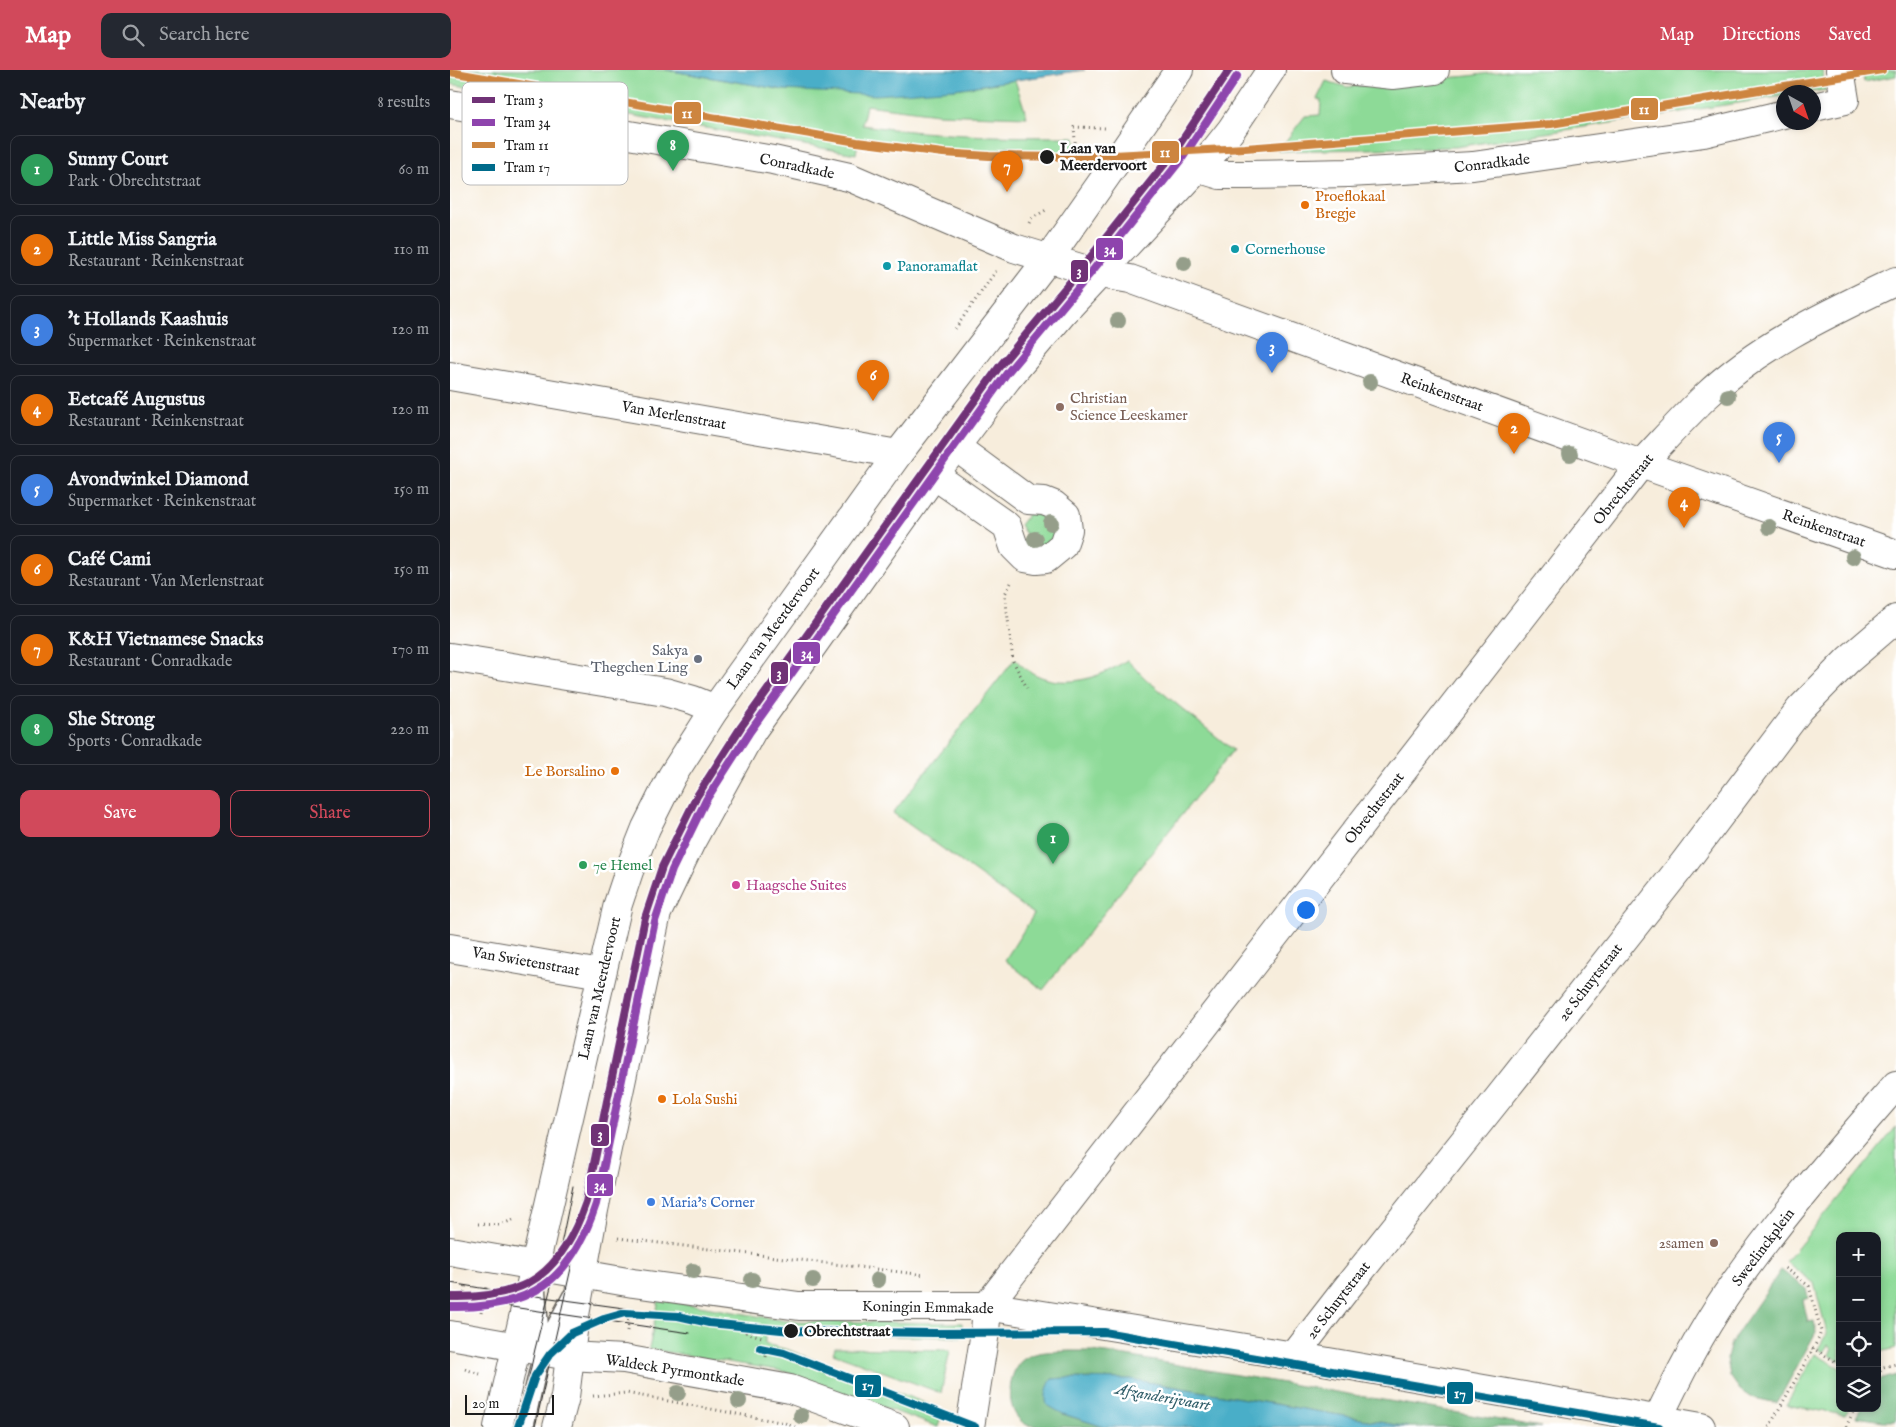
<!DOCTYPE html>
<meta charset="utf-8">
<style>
:root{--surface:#171b24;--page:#242831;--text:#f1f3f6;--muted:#9ea1a6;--line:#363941;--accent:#d1495b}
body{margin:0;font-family:"IM FELL English",serif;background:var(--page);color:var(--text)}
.controls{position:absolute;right:15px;bottom:15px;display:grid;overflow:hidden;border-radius:10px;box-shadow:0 2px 8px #0003}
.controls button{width:45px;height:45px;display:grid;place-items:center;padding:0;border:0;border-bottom:1px solid var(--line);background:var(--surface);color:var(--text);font:25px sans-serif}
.compass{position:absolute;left:1326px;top:15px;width:45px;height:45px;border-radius:50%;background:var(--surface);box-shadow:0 2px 8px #0003;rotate:140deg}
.scale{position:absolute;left:15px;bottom:12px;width:89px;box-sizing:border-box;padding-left:5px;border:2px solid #1c1c1c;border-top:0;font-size:14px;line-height:18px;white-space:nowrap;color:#1c1c1c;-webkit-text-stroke:4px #fff;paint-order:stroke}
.you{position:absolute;left:855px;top:839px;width:18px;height:18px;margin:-12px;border:4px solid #fff;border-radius:50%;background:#1a73e8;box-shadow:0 0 0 8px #1a73e833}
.badge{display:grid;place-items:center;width:32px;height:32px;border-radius:50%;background:var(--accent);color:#fff;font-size:16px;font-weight:700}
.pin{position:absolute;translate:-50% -41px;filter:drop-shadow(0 1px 2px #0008)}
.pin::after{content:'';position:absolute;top:26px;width:18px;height:15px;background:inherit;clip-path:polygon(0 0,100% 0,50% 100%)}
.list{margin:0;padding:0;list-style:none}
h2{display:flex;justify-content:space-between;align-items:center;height:65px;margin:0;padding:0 20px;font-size:21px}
h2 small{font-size:16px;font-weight:400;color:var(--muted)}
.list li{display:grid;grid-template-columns:32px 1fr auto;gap:15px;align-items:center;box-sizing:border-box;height:70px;margin:0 10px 10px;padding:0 10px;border:1px solid var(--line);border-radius:10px}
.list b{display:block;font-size:19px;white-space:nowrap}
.list p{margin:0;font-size:16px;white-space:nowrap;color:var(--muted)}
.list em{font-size:16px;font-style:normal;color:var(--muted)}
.actions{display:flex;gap:10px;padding:15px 20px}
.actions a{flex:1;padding:11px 0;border:1px solid var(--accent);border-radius:10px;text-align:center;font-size:18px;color:var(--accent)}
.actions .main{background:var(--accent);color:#fff}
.icon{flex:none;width:28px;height:28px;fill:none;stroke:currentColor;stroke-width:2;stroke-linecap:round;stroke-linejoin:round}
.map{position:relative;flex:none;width:1446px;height:1357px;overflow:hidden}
header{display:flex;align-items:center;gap:30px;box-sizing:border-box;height:70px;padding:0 25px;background:var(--accent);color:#fff}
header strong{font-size:24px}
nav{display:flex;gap:28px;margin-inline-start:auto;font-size:18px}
.search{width:350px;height:45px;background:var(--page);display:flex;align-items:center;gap:12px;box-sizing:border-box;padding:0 18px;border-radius:10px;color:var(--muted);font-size:19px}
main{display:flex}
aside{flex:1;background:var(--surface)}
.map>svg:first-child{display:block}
.green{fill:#8dda97;stroke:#547b5a}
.forest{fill:#72ba80;stroke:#476b4e}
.water{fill:#48aec8;stroke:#326572}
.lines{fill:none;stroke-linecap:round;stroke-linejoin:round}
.service-casing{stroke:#69655f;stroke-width:19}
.minor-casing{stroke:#69655f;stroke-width:30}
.tertiary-casing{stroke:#69655f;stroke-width:30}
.secondary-casing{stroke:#69655f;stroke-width:30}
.path{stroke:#69655f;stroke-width:3;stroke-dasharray:1 4;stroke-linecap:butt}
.service{stroke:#fff;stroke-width:16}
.minor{stroke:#fff;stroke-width:28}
.tertiary{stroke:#fff;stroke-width:28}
.secondary{stroke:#fff;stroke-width:28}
.tram{stroke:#1c1c1c;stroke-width:1}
.tram-1-casing{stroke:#fff;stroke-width:11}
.tram-2-casing{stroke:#fff;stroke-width:11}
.tram-3-casing{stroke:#fff;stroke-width:11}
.tram-4-casing{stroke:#fff;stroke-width:11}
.tram-1{stroke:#703276;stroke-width:8}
.tram-2{stroke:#8e44ad;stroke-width:8}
.tram-3{stroke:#cd853f;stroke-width:8}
.tram-4{stroke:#006b8b;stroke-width:8}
.tree{fill:#959e8a}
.stop-dot{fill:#1c1c1c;stroke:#fff;stroke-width:2}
.food-dot{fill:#e8710a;stroke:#fff;stroke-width:2}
.culture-dot{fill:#0f9aa8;stroke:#fff;stroke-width:2}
.education-dot{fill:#8d6e63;stroke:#fff;stroke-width:2}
.worship-dot{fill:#6b7280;stroke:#fff;stroke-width:2}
.leisure-dot{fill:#2e9e5b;stroke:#fff;stroke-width:2}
.hotel-dot{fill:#d1479c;stroke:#fff;stroke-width:2}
.shop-dot{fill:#3f7fe0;stroke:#fff;stroke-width:2}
.labels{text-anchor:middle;stroke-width:5;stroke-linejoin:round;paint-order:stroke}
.stop-label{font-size:15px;font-weight:bold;fill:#1c1c1c;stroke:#fff;text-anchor:start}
.street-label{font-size:15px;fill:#1c1c1c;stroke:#fff}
.food-label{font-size:15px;fill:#c56008;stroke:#fff;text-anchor:start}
.culture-label{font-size:15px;fill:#0d838f;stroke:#fff;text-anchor:start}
.education-label{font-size:15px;fill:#785e54;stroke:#fff;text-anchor:start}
.worship-label{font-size:15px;fill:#5b616d;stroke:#fff;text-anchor:end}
.leisure-label{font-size:15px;fill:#27864d;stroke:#fff;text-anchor:start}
.hotel-label{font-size:15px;fill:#b23c85;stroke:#fff;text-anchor:start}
.shop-label{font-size:15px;fill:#366cbe;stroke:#fff;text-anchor:start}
.water-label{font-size:16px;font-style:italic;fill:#305e69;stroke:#fff}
.key{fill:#fff;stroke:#bbb;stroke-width:1}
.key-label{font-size:14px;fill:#1c1c1c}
.line-badge{stroke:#fff;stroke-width:2}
.badge-label{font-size:14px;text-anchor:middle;font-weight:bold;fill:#fff}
</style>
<header>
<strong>Map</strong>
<div class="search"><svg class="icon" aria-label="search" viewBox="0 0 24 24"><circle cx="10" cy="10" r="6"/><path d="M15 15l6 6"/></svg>Search here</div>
<nav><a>Map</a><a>Directions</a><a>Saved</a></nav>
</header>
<main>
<aside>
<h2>Nearby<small>8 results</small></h2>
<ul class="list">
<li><span class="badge" style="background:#2e9e5b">1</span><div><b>Sunny Court</b><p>Park · Obrechtstraat</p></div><em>60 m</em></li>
<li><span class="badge" style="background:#e8710a">2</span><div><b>Little Miss Sangria</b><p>Restaurant · Reinkenstraat</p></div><em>110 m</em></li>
<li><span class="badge" style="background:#3f7fe0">3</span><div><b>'t Hollands Kaashuis</b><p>Supermarket · Reinkenstraat</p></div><em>120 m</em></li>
<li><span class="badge" style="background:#e8710a">4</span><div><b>Eetcafé Augustus</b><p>Restaurant · Reinkenstraat</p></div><em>120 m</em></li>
<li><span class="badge" style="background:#3f7fe0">5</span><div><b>Avondwinkel Diamond</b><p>Supermarket · Reinkenstraat</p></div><em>150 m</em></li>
<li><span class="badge" style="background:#e8710a">6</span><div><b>Café Cami</b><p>Restaurant · Van Merlenstraat</p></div><em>150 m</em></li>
<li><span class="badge" style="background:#e8710a">7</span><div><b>K&amp;H Vietnamese Snacks</b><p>Restaurant · Conradkade</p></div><em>170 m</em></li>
<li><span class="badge" style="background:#2e9e5b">8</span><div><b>She Strong</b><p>Sports · Conradkade</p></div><em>220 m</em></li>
</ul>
<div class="actions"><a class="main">Save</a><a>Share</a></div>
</aside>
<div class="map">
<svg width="1446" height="1357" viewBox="0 0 1446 1357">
<rect width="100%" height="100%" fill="#fff"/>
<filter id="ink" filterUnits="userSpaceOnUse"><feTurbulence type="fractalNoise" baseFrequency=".02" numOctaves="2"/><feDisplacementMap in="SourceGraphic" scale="10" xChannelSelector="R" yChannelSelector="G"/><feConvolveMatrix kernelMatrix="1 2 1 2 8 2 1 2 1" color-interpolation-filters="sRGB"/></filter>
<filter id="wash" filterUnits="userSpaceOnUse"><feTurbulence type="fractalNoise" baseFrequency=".0096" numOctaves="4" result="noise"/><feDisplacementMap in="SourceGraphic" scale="20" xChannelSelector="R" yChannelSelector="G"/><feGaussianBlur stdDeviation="1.12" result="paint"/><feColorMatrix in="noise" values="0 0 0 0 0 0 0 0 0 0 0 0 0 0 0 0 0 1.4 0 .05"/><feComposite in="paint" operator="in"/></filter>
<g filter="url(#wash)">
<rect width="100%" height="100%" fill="#f7eddc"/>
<!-- green -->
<path class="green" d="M0,0H216L334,20L505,19L565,10L577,47L487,44L416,35L412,55C483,66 553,67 625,67L626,86H539L493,83L408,72L406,84L0,14Z
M1064,0H1372L1376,20L1358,22H1334L1333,26L1006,77L828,81L855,46L870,45L871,30L867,29L876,11L897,17L1018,6Z
M1411,0H1446V6L1414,12Z
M579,443L607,448L609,456L598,477H584L570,455Z
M565,589C569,593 574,598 579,601C611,621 649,609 677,590L697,610L783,680L593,920L555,890L584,844L443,743Z
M1446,1057V1278L1427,1283V1166H1390V1291L1379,1285L1382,1278L1378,1275L1373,1282L1368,1279L1377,1263L1364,1213L1336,1192Z
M209,1229L336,1251L512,1253V1267L315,1264V1274L339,1280L493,1340L488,1357L333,1301L199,1279Z
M385,1278L500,1280L491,1323L383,1283Z
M1365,1284L1390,1298V1338H1399L1395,1345L1336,1335Z"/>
<!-- forest -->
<path class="forest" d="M1331,1200L1356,1219L1358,1228L1353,1230L1358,1252L1364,1251L1366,1262L1327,1333L1300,1327L1290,1320L1280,1306L1277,1288L1281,1273L1290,1259Z
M619,1281H643L676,1286L1091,1357H958L680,1309L615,1308L602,1309L613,1344L654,1357C640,1357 587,1357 577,1355C554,1345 556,1301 574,1289C587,1280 604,1282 619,1281Z
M1446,1305V1351H1433L1406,1347L1411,1338H1427L1428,1308L1430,1310Z"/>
<!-- water -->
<path class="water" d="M216,0H635L505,19L426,25L334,20Z
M615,1308L680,1309L958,1357H654L613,1344L597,1335C594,1327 597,1316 602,1309Z"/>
</g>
<g filter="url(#ink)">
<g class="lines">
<!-- service casing -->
<g class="service-casing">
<path id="service" d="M87,1221L92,1281
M75,1357L92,1281L121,1226"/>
</g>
<!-- minor casing -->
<g class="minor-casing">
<path id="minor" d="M895,0L943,5L985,0
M0,34L323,90L399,107L564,178L650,204L680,209L1191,394L1446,484
M1364,37L1395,30L1390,0
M747,98L770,105H797L899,103L1023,96L1254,63L1334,44
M0,306L448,384
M484,405L557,456L564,477L575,488L586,490L596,489L613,475L618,460L616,445L604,435L594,431L578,430L506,377
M0,587L215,622L243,630L265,639
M0,878L151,904
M844,1286L896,1219L1050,1026L1234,793L1350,639L1398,590L1446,549
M520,1357L535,1262L537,1236L1191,394C1212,372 1232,349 1254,328C1309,275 1379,243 1446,211
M1204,1357C1225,1312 1247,1268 1275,1227C1326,1152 1387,1083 1446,1015"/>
</g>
<!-- tertiary casing -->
<g class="tertiary-casing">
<path id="tertiary" d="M48,1357L168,834L179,801L196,758L222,706L265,639L448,384L598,189L671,85L729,0
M107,1357L115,1327L125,1245L144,1140L207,843L241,772L302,661L484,405L557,309L613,243L766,79L781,60L821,0"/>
</g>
<!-- secondary casing -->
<g class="secondary-casing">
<path id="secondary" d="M0,1181L183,1213L349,1236H537L844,1286L1251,1357
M0,1265L119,1286L174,1289L340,1319L445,1357"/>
</g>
<!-- path -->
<path class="path" d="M779,0L785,4
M627,97L624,57L655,58
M579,153L581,149L596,140
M505,259L546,201
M561,513L555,524L563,591L577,618
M28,1154L50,1155L65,1149
M168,1168L475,1205
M12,1237L16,1214
M31,1243L36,1217
M295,1257L296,1262L315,1268
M177,1261L180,1240
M1362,1278L1390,1294
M316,1287L318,1275
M15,1299L30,1304
M1427,1304L1433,1297L1446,1294
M143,1326L176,1323L335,1353L345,1357
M1319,1357L1369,1268L1371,1261L1359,1216L1332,1196
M1396,1357L1405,1338"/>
<!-- service -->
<use href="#service" class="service"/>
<!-- minor -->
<use href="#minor" class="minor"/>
<!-- tertiary -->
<use href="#tertiary" class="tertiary"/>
<!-- secondary -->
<use href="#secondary" class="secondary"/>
<!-- tram -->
<path class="tram" d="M0,1213C76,1226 152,1234 228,1246
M0,1228L240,1263
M71,1343L85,1279L108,1189L123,1116
M85,1357L136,1132"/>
<!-- tram-1 casing -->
<g class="tram-1-casing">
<path id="tram-1" d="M0,1227C77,1229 111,1204 136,1132L195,848L212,797L247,726L291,657L549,297L631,199L725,81L779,0"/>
</g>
<!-- tram-2 casing -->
<g class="tram-2-casing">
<path id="tram-2" d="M0,1237C81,1239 121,1211 146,1134L205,851L222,800L256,730L299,663L557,303L639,205L733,87L787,6"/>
</g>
<!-- tram-3 casing -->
<g class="tram-3-casing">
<path id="tram-3" d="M0,2L407,72L493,83L539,86L626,87L795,78L1101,54L1432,0"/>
</g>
<!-- tram-4 casing -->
<g class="tram-4-casing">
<path id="tram-4" d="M310,1278L334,1283L525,1357
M68,1357L85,1306L100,1284L122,1263L154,1249L175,1243L228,1246L259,1253L341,1261L484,1263L654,1262L1209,1357"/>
</g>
<!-- tram-1 -->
<use href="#tram-1" class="tram-1"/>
<!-- tram-2 -->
<use href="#tram-2" class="tram-2"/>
<!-- tram-3 -->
<use href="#tram-3" class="tram-3"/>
<!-- tram-4 -->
<use href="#tram-4" class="tram-4"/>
</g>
<!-- trees -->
<g class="tree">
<circle cx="734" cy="193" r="8"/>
<circle cx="668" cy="251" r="8"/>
<circle cx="920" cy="312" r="8"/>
<circle cx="1278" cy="326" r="8"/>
<circle cx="1065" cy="365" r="8"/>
<circle cx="1120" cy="384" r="8"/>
<circle cx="1243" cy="430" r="8"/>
<circle cx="601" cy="453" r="8"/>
<circle cx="1319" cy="457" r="8"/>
<circle cx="585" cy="469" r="8"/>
<circle cx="1403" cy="487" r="8"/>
<circle cx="243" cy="1201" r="8"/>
<circle cx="302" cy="1210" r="8"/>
<circle cx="363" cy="1210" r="8"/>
<circle cx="428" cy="1210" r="8"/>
<circle cx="228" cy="1323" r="8"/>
<circle cx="289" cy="1331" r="8"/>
<circle cx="351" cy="1346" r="8"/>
</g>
</g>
<!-- markers -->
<g class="stop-dot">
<circle cx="597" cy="87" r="8"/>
<circle cx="341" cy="1261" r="8"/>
</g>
<g class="food-dot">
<circle cx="855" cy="135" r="5"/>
<circle cx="165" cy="701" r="5"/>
<circle cx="212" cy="1029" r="5"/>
</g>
<g class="culture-dot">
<circle cx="785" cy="179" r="5"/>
<circle cx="437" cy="196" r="5"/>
</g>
<g class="education-dot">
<circle cx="610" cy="337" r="5"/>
<circle cx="1264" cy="1173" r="5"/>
</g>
<circle class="worship-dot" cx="248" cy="589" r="5"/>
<circle class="leisure-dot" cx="133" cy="795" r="5"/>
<circle class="hotel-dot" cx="286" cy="815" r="5"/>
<circle class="shop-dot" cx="201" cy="1132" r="5"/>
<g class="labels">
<!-- stop labels -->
<g class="stop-label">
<text x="610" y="83">Laan van<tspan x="610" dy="17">Meerdervoort</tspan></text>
<text x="354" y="1266">Obrechtstraat</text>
</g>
<!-- street labels -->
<g class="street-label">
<text transform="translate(1042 93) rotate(-7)" y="5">Conradkade</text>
<text transform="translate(347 96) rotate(12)" y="5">Conradkade</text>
<text transform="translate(992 322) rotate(20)" y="5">Reinkenstraat</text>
<text transform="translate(224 345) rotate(10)" y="5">Van Merlenstraat</text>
<text transform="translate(1173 419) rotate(-51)" y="5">Obrechtstraat</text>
<text transform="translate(1374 458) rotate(19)" y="5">Reinkenstraat</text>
<text transform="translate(323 558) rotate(-54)" y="5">Laan van Meerdervoort</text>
<text transform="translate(924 738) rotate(-52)" y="5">Obrechtstraat</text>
<text transform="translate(76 891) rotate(10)" y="5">Van Swietenstraat</text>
<text transform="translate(1140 912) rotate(-52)" y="5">2e Schuytstraat</text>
<text transform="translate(149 918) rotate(-77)" y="5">Laan van Meerdervoort</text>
<text transform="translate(1313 1177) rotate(-53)" y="5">Sweelinckplein</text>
<text transform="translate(888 1230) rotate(-52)" y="5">2e Schuytstraat</text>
<text transform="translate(478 1237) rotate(1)" y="5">Koningin Emmakade</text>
<text transform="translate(225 1300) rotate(9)" y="5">Waldeck Pyrmontkade</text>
</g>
<!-- food labels -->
<g class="food-label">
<text x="865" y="131">Proeflokaal<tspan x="865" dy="17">Bregje</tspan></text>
<text x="155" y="706" text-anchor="end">Le Borsalino</text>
<text x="222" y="1034">Lola Sushi</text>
</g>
<!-- culture labels -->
<g class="culture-label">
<text x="795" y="184">Cornerhouse</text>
<text x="447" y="201">Panoramaflat</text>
</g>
<!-- education labels -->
<g class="education-label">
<text x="620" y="333">Christian<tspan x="620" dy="17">Science Leeskamer</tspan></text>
<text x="1254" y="1178" text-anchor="end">2samen</text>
</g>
<!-- worship labels -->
<g class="worship-label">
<text x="238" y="585">Sakya<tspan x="238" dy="17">Thegchen Ling</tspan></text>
</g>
<!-- leisure labels -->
<g class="leisure-label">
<text x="143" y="800">7e Hemel</text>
</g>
<!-- hotel labels -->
<g class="hotel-label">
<text x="296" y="820">Haagsche Suites</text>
</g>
<!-- shop labels -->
<g class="shop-label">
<text x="211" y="1137">Maria's Corner</text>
</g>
<!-- water labels -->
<g class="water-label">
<text transform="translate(713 1326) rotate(10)" y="6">Afzanderijvaart</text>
</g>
</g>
<!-- legend -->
<rect x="12" y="12" width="166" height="103" rx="8" class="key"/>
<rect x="22" y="27" width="23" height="6" fill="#703276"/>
<rect x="22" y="49" width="23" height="7" fill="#8e44ad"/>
<rect x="22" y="72" width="23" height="6" fill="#cd853f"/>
<rect x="22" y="94" width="23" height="7" fill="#006b8b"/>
<g class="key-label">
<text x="54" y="35">Tram 3</text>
<text x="54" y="57">Tram 34</text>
<text x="54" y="80">Tram 11</text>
<text x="54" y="102">Tram 17</text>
</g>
<g class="line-badge">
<rect x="1180" y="27" width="29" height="24" rx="5" fill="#cd853f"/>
<rect x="223" y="31" width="29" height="24" rx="5" fill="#cd853f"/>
<rect x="701" y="70" width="29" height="24" rx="5" fill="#cd853f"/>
<rect x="645" y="167" width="29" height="24" rx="5" fill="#8e44ad"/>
<rect x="620" y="189" width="19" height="24" rx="5" fill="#703276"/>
<rect x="342" y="571" width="29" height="24" rx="5" fill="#8e44ad"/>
<rect x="320" y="591" width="19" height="24" rx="5" fill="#703276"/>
<rect x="140" y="1053" width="20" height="24" rx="5" fill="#703276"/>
<rect x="136" y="1103" width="28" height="24" rx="5" fill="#8e44ad"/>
<rect x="404" y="1304" width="28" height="24" rx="5" fill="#006b8b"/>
<rect x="996" y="1311" width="28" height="24" rx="5" fill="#006b8b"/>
</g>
<g class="badge-label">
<text x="1194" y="44">11</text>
<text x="237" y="48">11</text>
<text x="715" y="87">11</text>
<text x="660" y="184">34</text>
<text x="629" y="206">3</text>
<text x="357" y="588">34</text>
<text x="329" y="608">3</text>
<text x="150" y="1069">3</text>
<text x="150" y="1120">34</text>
<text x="418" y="1320">17</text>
<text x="1010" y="1328">17</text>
</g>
</svg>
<div class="controls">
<button>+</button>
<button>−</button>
<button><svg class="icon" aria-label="locate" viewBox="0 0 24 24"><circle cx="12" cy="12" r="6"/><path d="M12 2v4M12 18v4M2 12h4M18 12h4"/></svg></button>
<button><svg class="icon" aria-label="layers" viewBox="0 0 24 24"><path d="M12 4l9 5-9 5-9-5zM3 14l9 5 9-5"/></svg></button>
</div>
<svg class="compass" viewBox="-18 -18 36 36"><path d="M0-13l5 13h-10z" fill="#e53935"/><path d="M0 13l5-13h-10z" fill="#9ea1a6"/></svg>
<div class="scale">20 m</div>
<div class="you"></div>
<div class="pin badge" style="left:603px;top:794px;background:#2e9e5b">1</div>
<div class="pin badge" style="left:1064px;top:384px;background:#e8710a">2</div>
<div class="pin badge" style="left:822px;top:303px;background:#3f7fe0">3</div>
<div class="pin badge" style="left:1234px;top:458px;background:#e8710a">4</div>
<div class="pin badge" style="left:1329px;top:393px;background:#3f7fe0">5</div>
<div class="pin badge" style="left:423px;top:331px;background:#e8710a">6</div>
<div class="pin badge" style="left:557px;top:122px;background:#e8710a">7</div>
<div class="pin badge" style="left:223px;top:101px;background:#2e9e5b">8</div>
</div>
</main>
